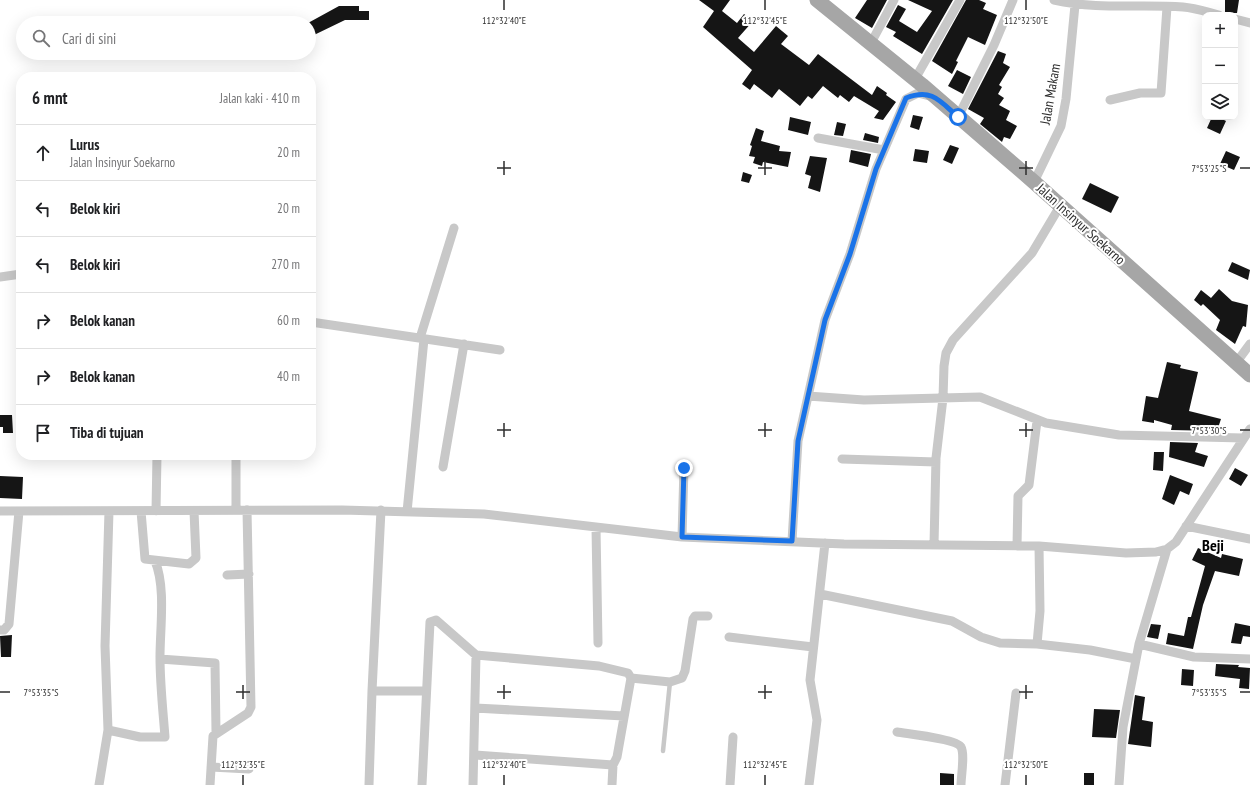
<!DOCTYPE html>
<html lang="id">
<meta charset="utf-8">
<style>
:root{--surface:#fff;--page:#f6f6f6;--text:#202124;--muted:#757577;--line:#e0e0e0}
body{margin:0;font-family:"PT Sans Narrow",sans-serif;background:var(--page);color:var(--text)}
.controls{position:absolute;right:12px;top:12px;display:grid;overflow:hidden;border-radius:8px;box-shadow:0 4px 16px #0002}
.controls button{width:36px;height:36px;display:grid;place-items:center;padding:0;border:0;border-bottom:1px solid var(--line);background:var(--surface);color:var(--text);font:20px sans-serif}
.stop{position:absolute;width:12px;height:12px;margin:-9px;border:3px solid #1a73e8;border-radius:50%;background:#fff}
.stop.end{background:#1a73e8;border-color:#fff;box-shadow:0 1px 4px #0008}
.list{margin:0;padding:0;list-style:none}
h2{display:flex;justify-content:space-between;align-items:center;height:52px;margin:0;padding:0 16px;font-size:17px}
h2 small{font-size:13px;font-weight:400;color:var(--muted)}
.list li{display:grid;grid-template-columns:26px 1fr auto;gap:12px;align-items:center;box-sizing:border-box;height:56px;padding:0 16px;border-top:1px solid var(--line)}
.list b{display:block;font-size:15px;white-space:nowrap}
.list p{margin:0;font-size:13px;white-space:nowrap;color:var(--muted)}
.list em{font-size:13px;font-style:normal;color:var(--muted)}
.icon{flex:none;width:22px;height:22px;fill:none;stroke:currentColor;stroke-width:2;stroke-linecap:round;stroke-linejoin:round}
.map{position:relative;flex:none;width:1250px;height:785px;overflow:hidden}
.search{position:absolute;background:var(--surface);box-shadow:0 4px 16px #0002;left:16px;top:16px;width:300px;height:44px;display:flex;align-items:center;gap:10px;box-sizing:border-box;padding:0 14px;border-radius:22px;color:var(--muted);font-size:15px}
.panel{position:absolute;background:var(--surface);box-shadow:0 4px 16px #0002;left:16px;top:72px;width:300px;height:388px;border-radius:16px}
.map>svg:first-child{display:block}
.building{fill:#151515}
.lines{fill:none;stroke-linecap:round;stroke-linejoin:round}
.service{stroke:#c8c8c8;stroke-width:4.5}
.minor{stroke:#c8c8c8;stroke-width:9}
.primary{stroke:#a6a6a6;stroke-width:15}
.route{stroke:#1a73e8;stroke-width:5}
.ticks{fill:none;stroke:#2e2e2e;stroke-width:1.5}
.labels{text-anchor:middle;stroke-width:4;stroke-linejoin:round;paint-order:stroke}
.street-label{font-size:14px;fill:#2e2e2e;stroke:#fff}
.quarter-label{font-size:16px;font-weight:bold;fill:#000;stroke:#fff}
.ticks-label{font-size:10px;text-anchor:middle;fill:#2e2e2e;stroke:#fff;stroke-width:4;stroke-linejoin:round;paint-order:stroke}
</style>
<div class="map">
<svg width="1250" height="785" viewBox="0 0 1250 785">
<rect width="100%" height="100%" fill="#fff"/>
<!-- building -->
<path class="building" d="M699,0H730L722,11L737,23L744,14L753,21L738,38L754,52L776,26L788,36L781,44L809,65L818,54L872,95L877,86L887,93L886,95L896,102L883,120L874,118L879,111L854,96L849,102L840,95L838,98L823,86L812,99L808,96L800,106L779,89L772,98L754,84L750,90L742,84L752,70L703,27L714,11Z
M867,0H887L872,28L855,18Z
M908,0H953L922,54L893,36L896,32L886,27L898,5L906,9L899,21L917,32L932,11Z
M966,0H979L986,3L983,9L997,15L985,45L968,37L956,61L958,62L952,74L932,61Z
M1225,0H1239L1237,13H1225Z
M339,6H359V11H369V20H345L314,35L308,23Z
M998,51L1006,54L1003,63L1010,67L999,85L1002,87L998,94L1004,98L999,105L1010,111L1006,120L1017,126L1010,139L1004,137L1002,142L980,124L984,118L968,109Z
M957,70L971,77L963,94L948,86Z
M913,115L923,117L919,130L910,127Z
M790,117L811,122L808,135L788,130Z
M1212,117H1218L1226,121L1220,134L1207,128Z
M837,122L846,124L843,136L834,135Z
M756,128L764,131L761,141L780,146L779,151L791,152L788,167L763,162L762,166L753,163L755,157L749,156L752,146L750,145Z
M865,133L879,137L878,143L863,140Z
M950,145L959,148L952,164L943,160Z
M915,149L929,151L927,163L913,161Z
M851,150L871,154L868,167L849,162Z
M1226,151L1240,157L1234,170L1220,164Z
M810,156L827,158L820,192L808,188L811,176L805,174Z
M743,172L752,175L749,183L741,181Z
M1090,183L1119,197L1111,213L1082,199Z
M1232,262L1250,270L1248,280L1228,271Z
M1219,289L1232,301L1248,305L1246,327L1243,326L1235,344L1216,330L1220,320L1203,304L1201,306L1194,300L1201,290L1211,298Z
M1167,362L1181,365L1180,368L1198,372L1189,411L1221,419L1217,431L1171,430L1172,425L1154,420V423L1142,421L1146,396L1158,398Z
M0,415H12L13,433H3V427H0Z
M1170,442L1198,443L1195,452L1208,456L1204,467L1169,457Z
M1154,452H1164L1163,471L1153,470Z
M1235,468L1248,475L1241,486L1229,479Z
M1170,475L1193,484L1189,495L1180,491L1174,505L1162,499Z
M0,476L23,477L22,499L0,498Z
M1198,548L1221,558L1222,554L1243,559L1239,576L1215,571L1203,605L1193,649L1166,644L1168,633L1184,636L1188,617H1191L1205,566L1192,560Z
M1235,623L1250,626V637L1243,636L1241,644L1231,643Z
M1151,624L1161,625L1158,639L1147,637Z
M12,635L11,657H1L0,636Z
M1216,664L1239,665L1238,667L1250,668L1249,689L1239,688L1240,679L1215,676Z
M1182,669L1194,670L1193,686L1181,685Z
M1135,695L1145,697L1142,720L1153,722L1151,747L1128,744Z
M1094,709L1120,710L1116,738L1092,737Z
M940,773L954,774V785H940Z
M1084,773H1094V785H1084Z"/>
<g class="lines">
<!-- service -->
<path class="service" d="M663,751L670,682"/>
<!-- minor -->
<path class="minor" d="M1054,0C1099,10 1138,4 1183,7C1195,8 1207,12 1219,15
M1235,19L1250,23
M871,43L894,0
M915,79L960,0
M1110,100L1140,93H1161L1167,7
M958,117L994,45L1013,0
M818,138L884,150
M1034,182L1061,126L1066,99L1075,5
M0,277L21,274
M311,322L500,350
M420,338L454,228
M1236,363L1250,344
M808,396L864,400L980,397L1046,423L1119,435L1243,438
M236,455V510
M842,459L936,462
M443,467L464,344
M0,511L342,510L484,514L682,537L844,544L1039,546L1126,553L1156,552L1167,549L1176,542L1250,429
M141,511L145,559L189,564L196,558L194,511
M156,511L157,455
M407,512L424,339
M1186,526L1250,539
M596,528L598,643
M682,537L684,468
M792,541L798,441L825,320L850,254L876,169L906,99L918,93L933,97
M934,545L936,458L943,398L944,366L946,353L953,340L1032,253L1060,206
M1017,546L1018,496L1029,485L1037,421
M227,575L249,574
M820,594L952,621L981,637L1000,643L1037,644L1090,650L1136,659
M0,630H4L9,624L19,511
M729,637L813,647
M1037,644L1040,611L1039,546
M1139,644L1194,657L1250,659
M160,659L215,663L216,732
M631,678L670,682L682,678L685,671L693,619L695,616H708
M372,691H426
M475,708L624,716
M108,730L140,737H165C163,711 160,684 160,657C160,628 166,587 155,561
M897,732C908,734 957,739 961,747C965,754 961,777 961,785
M475,755L613,765
M211,767L249,769
M99,785L108,730L105,646L109,511
M210,785L213,736L248,713L251,707L247,510
M369,785L372,691L381,510
M422,785L430,622L436,620L476,655L599,666L628,673L631,678L617,757L613,765L612,785
M473,785L476,655
M730,785L733,737
M809,785L817,720L810,680L825,543
M1005,785L1016,693
M1119,785L1123,727L1139,644L1167,549"/>
<!-- primary -->
<path class="primary" d="M817,0L922,85L1034,182L1250,375"/>
</g>
<g class="lines">
<!-- route -->
<path class="route" d="M684,468L682,537L792,541L798,441L825,320L850,254L876,169L906,98C932,88 940,101 958,117"/>
</g>
<!-- ticks -->
<path class="ticks" d="M504,0V10M765,0V10M1026,0V10M504,161V175M765,161V175M1026,161V175M497,168H511M758,168H772M1019,168H1033M1240,168H1250M504,423V437M765,423V437M1026,423V437M497,430H511M758,430H772M1019,430H1033M1240,430H1250M243,685V699M504,685V699M765,685V699M1026,685V699M0,692H10M236,692H250M497,692H511M758,692H772M1019,692H1033M1240,692H1250M243,775V785M504,775V785M765,775V785M1026,775V785"/>
<g class="labels">
<!-- street labels -->
<g class="street-label">
<text transform="translate(1050 94) rotate(-80)" y="5">Jalan Makam</text>
<text transform="translate(1081 224) rotate(42)" y="5">Jalan Insinyur Soekarno</text>
</g>
<!-- quarter labels -->
<g class="quarter-label">
<text x="1213" y="551">Beji</text>
</g>
</g>
<g class="ticks-label">
<text x="504" y="24">112°32'40"E</text>
<text x="765" y="24">112°32'45"E</text>
<text x="1026" y="24">112°32'50"E</text>
<text x="1209" y="172">7°53'25"S</text>
<text x="1209" y="434">7°53'30"S</text>
<text x="41" y="696">7°53'35"S</text>
<text x="1209" y="696">7°53'35"S</text>
<text x="243" y="768">112°32'35"E</text>
<text x="504" y="768">112°32'40"E</text>
<text x="765" y="768">112°32'45"E</text>
<text x="1026" y="768">112°32'50"E</text>
</g>
</svg>
<div class="controls">
<button>+</button>
<button>−</button>
<button><svg class="icon" aria-label="layers" viewBox="0 0 24 24"><path d="M12 4l9 5-9 5-9-5zM3 14l9 5 9-5"/></svg></button>
</div>
<div class="stop" style="left:958px;top:117px"></div>
<div class="stop end" style="left:684px;top:468px"></div>
<div class="search"><svg class="icon" aria-label="search" viewBox="0 0 24 24"><circle cx="10" cy="10" r="6"/><path d="M15 15l6 6"/></svg>Cari di sini</div>
<section class="panel">
<h2>6 mnt<small>Jalan kaki · 410 m</small></h2>
<ul class="list">
<li><svg class="icon" aria-label="ahead" viewBox="0 0 24 24"><path d="M12 20V5M6 11l6-6 6 6"/></svg><div><b>Lurus</b><p>Jalan Insinyur Soekarno</p></div><em>20 m</em></li>
<li><svg class="icon" aria-label="left" viewBox="0 0 24 24"><path d="M17 20v-9H6M10 6l-5 5 5 5"/></svg><div><b>Belok kiri</b></div><em>20 m</em></li>
<li><svg class="icon" aria-label="left" viewBox="0 0 24 24"><path d="M17 20v-9H6M10 6l-5 5 5 5"/></svg><div><b>Belok kiri</b></div><em>270 m</em></li>
<li><svg class="icon" aria-label="right" viewBox="0 0 24 24"><path d="M7 20v-9h11M14 6l5 5-5 5"/></svg><div><b>Belok kanan</b></div><em>60 m</em></li>
<li><svg class="icon" aria-label="right" viewBox="0 0 24 24"><path d="M7 20v-9h11M14 6l5 5-5 5"/></svg><div><b>Belok kanan</b></div><em>40 m</em></li>
<li><svg class="icon" aria-label="arrive" viewBox="0 0 24 24"><path d="M6 21V4h12l-3 4 3 4H6"/></svg><div><b>Tiba di tujuan</b></div></li>
</ul>
</section>
</div>
